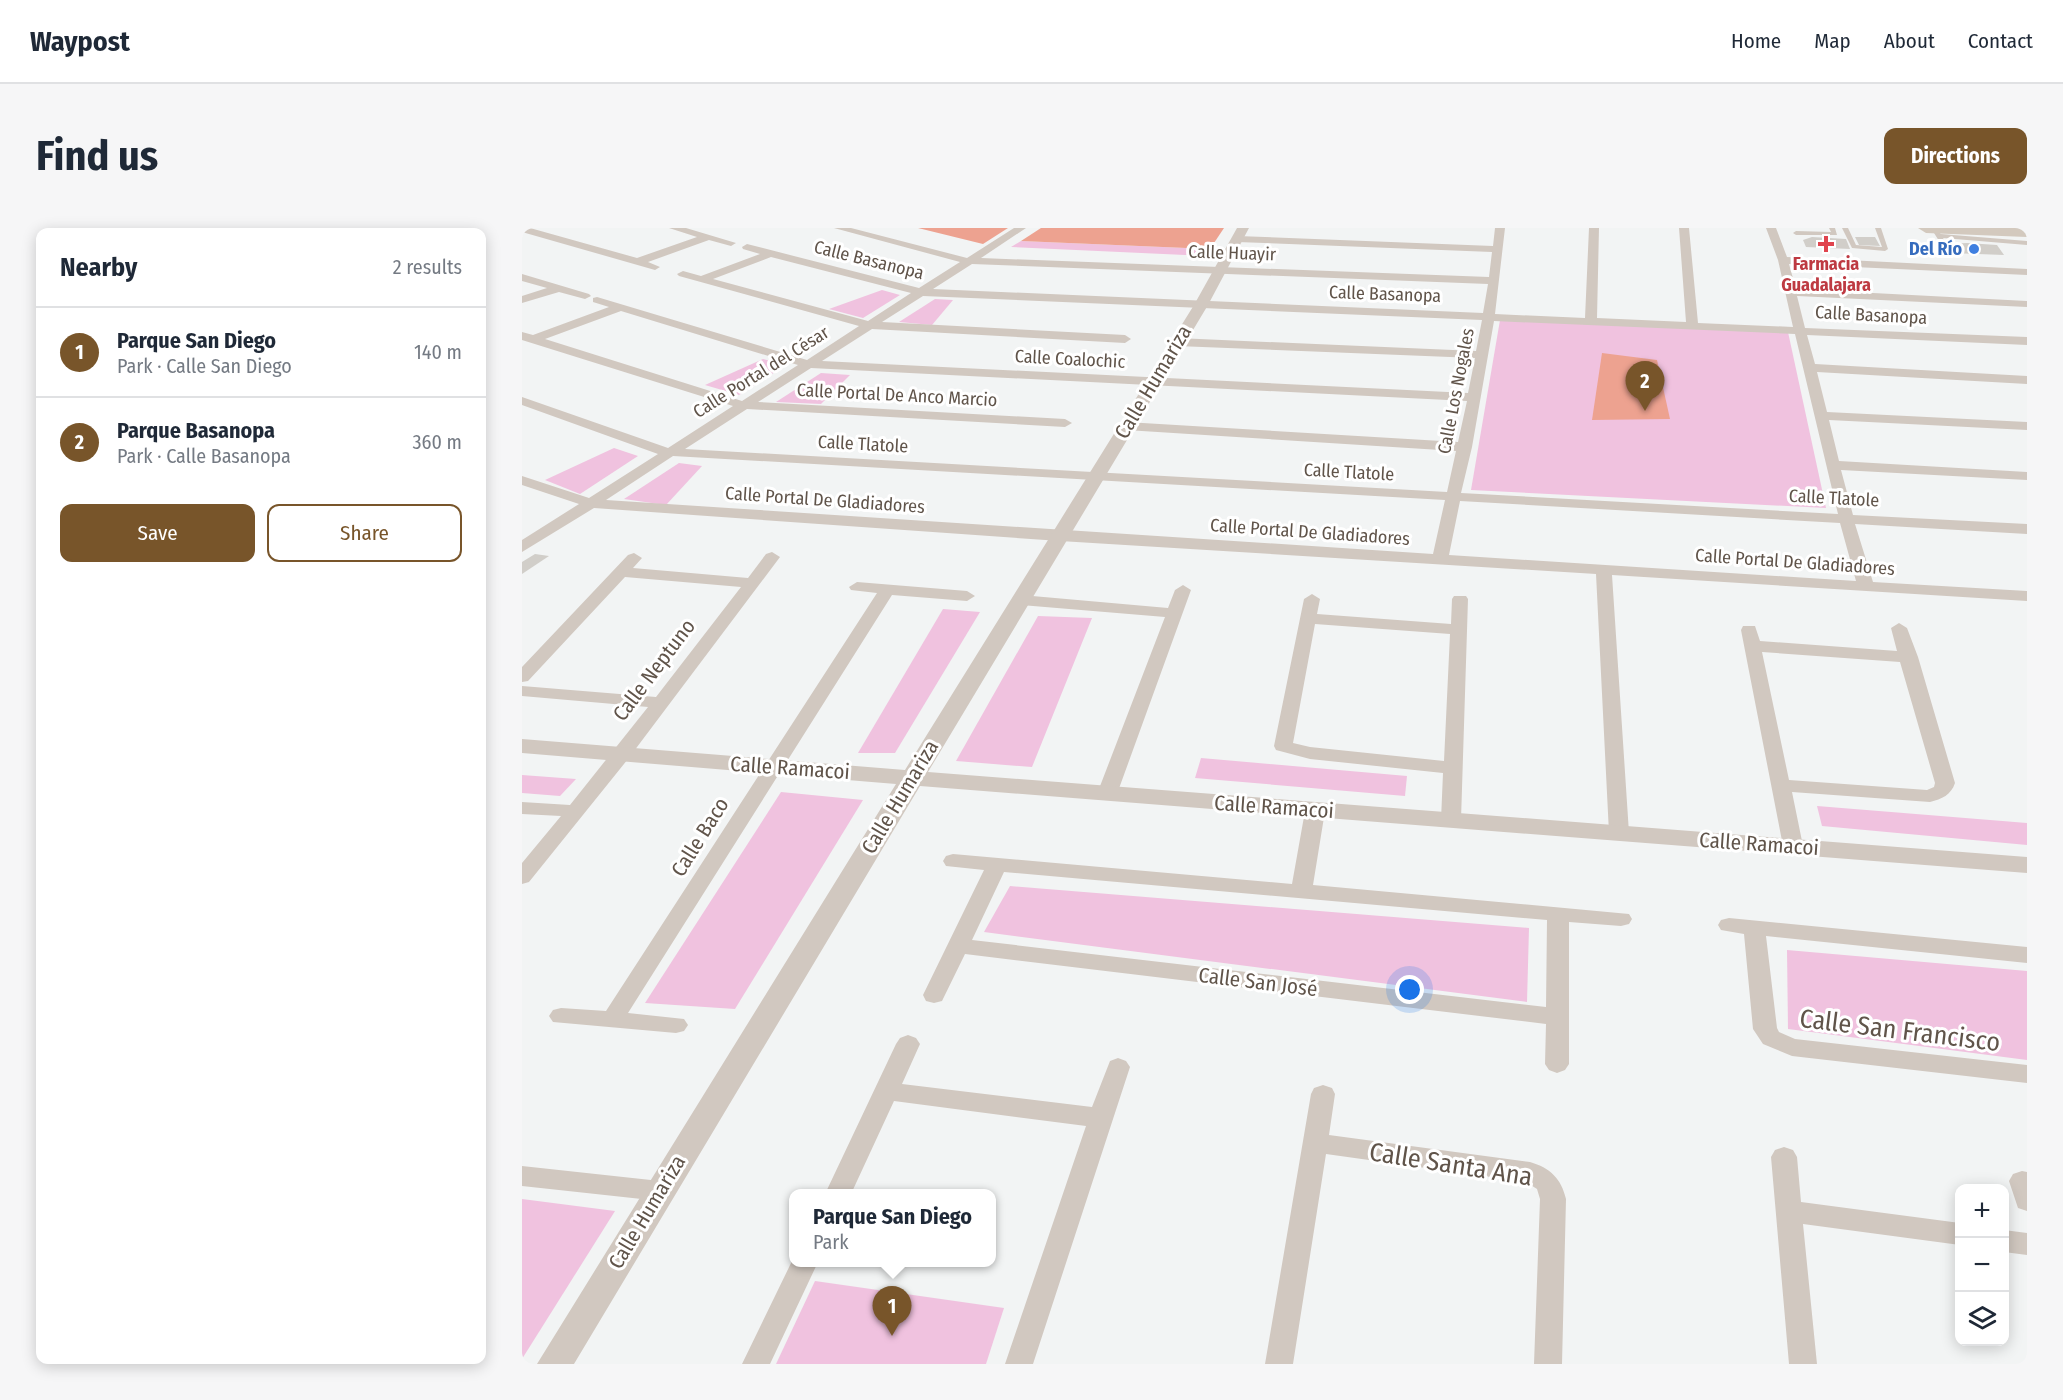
<!DOCTYPE html>
<html lang="en">
<head>
<meta charset="utf-8">
<style>
  :root { --surface:#fff; --page:#f6f6f7; --text:#1f2937; --muted:#747a83; --line:#e0e1e3; --accent:#78552a }
  body { margin:0; font-family:"Fira Sans Condensed",sans-serif; background:var(--page); color:var(--text) }
  .controls { position:absolute; right:18px; bottom:18px; display:grid; overflow:hidden; border-radius:12px; box-shadow:0 3px 15px #0003 }
  .controls button { width:54px; height:54px; display:grid; place-items:center; padding:0; border:0; border-bottom:2px solid var(--line); background:var(--surface); color:var(--text); font:30px sans-serif }
  .you { position:absolute; left:888px; top:762px; width:21px; height:21px; margin:-15px; border:4px solid #fff; border-radius:50%; background:#1a73e8; box-shadow:0 0 0 9px #1a73e833 }
  .badge { display:grid; place-items:center; width:39px; height:39px; border-radius:50%; background:var(--accent); color:#fff; font-size:20px; font-weight:700 }
  .pin { position:absolute; translate:-50% -50px; filter:drop-shadow(0 2px 3px #0008) }
  .pin::after { content:''; position:absolute; top:32px; width:21px; height:18px; background:inherit; clip-path:polygon(0 0,100% 0,50% 100%) }
  .popup { position:absolute; left:267px; top:961px; width:207px; height:78px; box-sizing:border-box; display:grid; place-content:center; border-radius:12px; background:var(--surface); filter:drop-shadow(0 2px 4px #0005); font-size:20px; white-space:nowrap; color:var(--muted) }
  .popup b { font-size:22px; color:var(--text) }
  .popup::after { content:''; position:absolute; left:50%; top:100%; margin-left:-12px; border:12px solid transparent; border-top-color:var(--surface) }
  .list { margin:0; padding:0; list-style:none }
  h2 { display:flex; justify-content:space-between; align-items:center; height:78px; margin:0; padding:0 24px; font-size:26px }
  h2 small { font-size:20px; font-weight:400; color:var(--muted) }
  .list li { display:grid; grid-template-columns:39px 1fr auto; gap:18px; align-items:center; box-sizing:border-box; height:90px; padding:0 24px; border-top:2px solid var(--line) }
  .list b { display:block; font-size:22px; white-space:nowrap }
  .list p { margin:0; font-size:20px; white-space:nowrap; color:var(--muted) }
  .list em { font-size:20px; font-style:normal; color:var(--muted) }
  .actions { display:flex; gap:12px; padding:18px 24px }
  .actions a { flex:1; padding:14px 0; border:2px solid var(--accent); border-radius:12px; text-align:center; font-size:21px; color:var(--accent) }
  .actions .main { background:var(--accent); color:#fff }
  .icon { flex:none; width:33px; height:33px; fill:none; stroke:currentColor; stroke-width:2; stroke-linecap:round; stroke-linejoin:round }
  .map { position:relative; flex:none; width:1505px; height:1136px; overflow:hidden; border-radius:12px }
  header { display:flex; align-items:center; gap:36px; box-sizing:border-box; height:84px; padding:0 30px; background:var(--surface); border-bottom:2px solid var(--line) }
  header strong { font-size:28px }
  nav { display:flex; gap:33px; margin-inline-start:auto; font-size:21px }
  .intro { display:flex; align-items:center; justify-content:space-between; box-sizing:border-box; height:144px; padding:0 36px }
  h1 { margin:0; font-size:42px }
  .button { padding:15px 27px; border-radius:12px; background:var(--accent); color:#fff; font-size:21px; font-weight:700 }
  main { display:flex; gap:36px; padding:0 36px }
  aside { flex:1; background:var(--surface); border-radius:12px; box-shadow:0 3px 15px #0003 }
  .map>svg:first-child { display:block }
</style>
</head>
<body>
<header>
<strong>Waypost</strong>
<nav><a>Home</a><a>Map</a><a>About</a><a>Contact</a></nav>
</header>
<div class="intro"><h1>Find us</h1><a class="button">Directions</a></div>
<main>
<aside>
<h2>Nearby<small>2 results</small></h2>
<ul class="list">
<li><span class="badge">1</span><div><b>Parque San Diego</b><p>Park · Calle San Diego</p></div><em>140 m</em></li>
<li><span class="badge">2</span><div><b>Parque Basanopa</b><p>Park · Calle Basanopa</p></div><em>360 m</em></li>
</ul>
<div class="actions"><a class="main">Save</a><a>Share</a></div>
</aside>
<div class="map">
<svg width="1505" height="1136" viewBox="0 0 1505 1136">
  <rect width="100%" height="100%" fill="#f2f4f4"/>
  <g fill="#f0c2df">
    <polygon points="499,13 688,21 685,28 489,19"/>
    <polygon points="360,62 378,67 341,90 307,81"/>
    <polygon points="413,71 431,72 410,97 377,94"/>
    <polygon points="978,92 1266,104 1304,280 949,262"/>
    <polygon points="241,131 264,137 217,167 183,157"/>
    <polygon points="299,145 328,147 299,176 254,174"/>
    <polygon points="92,220 116,228 58,266 23,252"/>
    <polygon points="157,235 180,238 144,277 102,271"/>
    <polygon points="421,381 458,384 373,525 336,525"/>
    <polygon points="516,388 570,390 510,539 434,533"/>
    <polygon points="679,530 885,548 883,568 673,550"/>
    <polygon points="0,547 54,551 38,568 0,565"/>
    <polygon points="259,564 341,572 213,781 123,775"/>
    <polygon points="1295,578 1505,595 1505,617 1300,598"/>
    <polygon points="488,658 1007,700 1005,774 462,704"/>
    <polygon points="1265,722 1505,743 1505,832 1266,801"/>
    <polygon points="0,971 93,983 0,1131"/>
    <polygon points="293,1053 482,1080 464,1136 254,1136"/>
  </g>
  <g fill="#eda290">
    <polygon points="396,0 486,0 461,16"/>
    <polygon points="519,0 702,0 688,21 499,13"/>
    <polygon points="1080,125 1135,132 1148,191 1070,192"/>
  </g>
  <g fill="#d1cec9">
    <polygon points="1290,9 1324,11 1328,21 1284,19 1281,12"/>
    <polygon points="1333,9 1353,9 1358,18 1337,17"/>
    <polygon points="1445,15 1475,17 1482,27 1429,25 1422,16"/>
    <polygon points="13,326 27,328 0,346 0,334"/>
  </g>
  <g fill="none" stroke-linecap="round" stroke-linejoin="round">
    <g fill="#d1c8c0" fill-rule="evenodd">
      <polygon points="1307,0 1313,0 1315,7 1274,7 1271,5 1274,3 1309,4"/>
      <polygon points="1320,0 1326,0 1334,17 1360,19 1353,0 1359,0 1366,21 1363,23 1330,20"/>
      <polygon points="1415,3 1419,6 1505,13 1505,17 1421,10 1429,23 1426,25 1424,24 1412,5"/>
    </g>
    <g fill="#d1c8c0" fill-rule="evenodd">
      <polygon points="0,0 8,0 115,30 175,9 147,0 164,0 214,15 209,18 187,12 126,34 138,39 133,42 0,4"/>
      <path d="M312 0H329L445 30 492 0H504L459 30 967 49 970 24 715 14 710 11 715 8 971 18 973 0H983L973 86 1063 90 1067 0H1077L1075 90 1164 94 1157 0H1167L1176 95 1271 99 1256 32 1244 0H1254L1265 29 1505 41V47L1267 36 1274 61 1505 73V79L1275 68 1283 100 1505 109V117L1285 107 1293 136 1505 148V156L1295 144 1305 184 1505 194V202L1307 192 1317 233 1505 244V252L1319 242 1331 287 1505 296V306L1333 296 1351 354 1505 363V373L1090 347 1107 605 1104 609 1097 611 1090 609 1087 605 1074 346 538 313 72 280 0 324V312L57 276 0 257V248L67 270 136 226 0 177V169L146 220 211 178 0 112V104L11 107 87 79 71 74V70L75 69 285 132 337 98 157 48 155 46 161 43 179 48 238 26 221 21 220 19 225 16 397 60 438 34ZM249 29 389 65 346 93 191 51ZM450 36 966 56 961 85 411 61ZM401 68 960 92 954 123 655 110 649 114 655 118 953 130 946 165 300 133 350 101 603 115 609 111 603 107 360 94ZM99 83 276 137 220 173 23 111ZM972 93 1273 106 1316 286 939 265 950 219ZM289 140 945 173 936 214 604 194 597 198 604 202 934 223 925 264 163 221 225 181 543 199 550 195 543 191 236 174ZM151 228 923 272 911 326 84 272ZM938 273 1318 295 1334 353 927 327Z"/>
      <polygon points="0,46 67,66 69,68 63,71 37,64 0,75 0,68 25,60 0,53"/>
      <polygon points="250,324 258,329 106,531 7,654 0,656 0,635 39,588 0,586 0,574 48,577 126,479 0,468 0,458 134,469 219,359 103,349 6,453 0,454 0,439 106,327 112,325 120,330 111,340 226,350 244,326"/>
      <polygon points="335,354 445,363 453,368 445,373 370,367 106,785 162,791 166,797 162,803 154,805 31,794 27,788 31,782 39,780 84,783 355,365 329,362 327,359"/>
      <polygon points="661,357 669,362 595,566 592,570 578,570 575,566 643,389 499,377 491,372 499,367 646,380 653,362"/>
      <path d="M790 366 798 371 795 386 929 396 930 371 932 368H944L946 371 939 592 936 596H922L919 592 921 545 788 531 754 522 752 518 782 371ZM793 396 928 406 922 533 788 519 771 515Z"/>
      <path d="M1377 395 1385 400 1396 429 1433 555C1429 567 1420 571 1408 574L1270 564 1281 618 1278 623 1271 624 1264 623 1261 618 1219 402 1221 398H1233L1238 413 1375 423 1369 400ZM1240 424 1378 434 1413 555 1412 559 1405 562 1267 552Z"/>
      <path d="M793 577 800 579 803 583 791 657 1107 686 1110 691 1107 696 1099 698 1047 694V836L1043 842 1035 845 1027 842 1023 836 1024 796 443 726 420 773 412 775 404 773 401 767 462 642 424 638 421 633 424 628 431 626 770 656 783 583 786 579ZM482 644 1025 692 1024 779 450 712Z"/>
      <polygon points="1207,690 1505,719 1505,735 1244,708 1255,800 1257,804 1273,811 1505,837 1505,855 1270,828 1241,816 1231,801 1222,706 1199,702 1196,697 1199,692"/>
      <polygon points="386,807 394,810 398,816 380,856 570,879 588,833 596,830 604,833 608,839 511,1136 483,1136 564,898 372,873 329,966 303,966 374,816 378,810"/>
      <path d="M801 857 810 860 813 866 807 907 1008 934C1028 940 1039 950 1044 971L1040 1136H1012L1018 971 1015 961 1004 954 804 926 771 1136H743L789 866 792 860Z"/>
      <polygon points="1262,919 1271,922 1275,929 1279,974 1438,995 1438,1017 1281,996 1295,1136 1267,1136 1249,929 1253,922"/>
      <polygon points="0,938 138,953 147,956 151,963 147,970 138,973 0,958"/>
      <polygon points="1500,943 1505,944 1505,983 1496,980 1487,953 1491,946"/>
      <polygon points="1482,1002 1505,1005 1505,1027 1482,1024"/>
      <polygon points="271,1031 271,1034 296,1034 248,1136 220,1136"/>
    </g>
    <polygon fill="#d1c8c0" fill-rule="evenodd" points="715,0 727,0 686,77 406,544 1505,629 1505,645 398,558 52,1136 15,1136 374,556 0,525 0,511 383,542 672,77"/>
    <polygon fill="#d3c9be" fill-rule="evenodd" points="1396,0 1505,0 1505,9 1404,5"/>
  </g>
  <path fill="#e0444e" stroke="#fff" stroke-width="2" d="M1301 7h6v6h6v6h-6v6h-6v-6h-6v-6h6z"/>
  <circle fill="#3f7fe0" stroke="#fff" stroke-width="2" cx="1452" cy="21" r="6"/>
  <g text-anchor="middle" stroke-width="6" stroke-linejoin="round" paint-order="stroke">
    <g font-size="18" font-weight="bold" fill="#366cbe" stroke="#fff" text-anchor="end">
      <text x="1440" y="27">Del Río</text>
    </g>
    <g font-size="18" fill="#60544a" stroke="#fff">
      <text transform="translate(710 25) rotate(2)" y="6">Calle Huayir</text>
      <text transform="translate(347 32) rotate(14)" y="6">Calle Basanopa</text>
      <text transform="translate(863 66) rotate(2)" y="6">Calle Basanopa</text>
      <text transform="translate(1349 87) rotate(3)" y="6">Calle Basanopa</text>
      <text transform="translate(548 131) rotate(3)" y="6">Calle Coalochic</text>
      <text transform="translate(239 144) rotate(-32)" y="6">Calle Portal del César</text>
      <text transform="translate(934 163) rotate(-79)" y="6">Calle Los Nogales</text>
      <text transform="translate(375 167) rotate(3)" y="6">Calle Portal De Anco Marcio</text>
      <text transform="translate(341 216) rotate(3)" y="6">Calle Tlatole</text>
      <text transform="translate(827 244) rotate(3)" y="6">Calle Tlatole</text>
      <text transform="translate(1312 270) rotate(3)" y="6">Calle Tlatole</text>
      <text transform="translate(303 272) rotate(4)" y="6">Calle Portal De Gladiadores</text>
      <text transform="translate(788 304) rotate(4)" y="6">Calle Portal De Gladiadores</text>
      <text transform="translate(1273 334) rotate(4)" y="6">Calle Portal De Gladiadores</text>
    </g>
    <g font-size="18" font-weight="bold" fill="#be3a42" stroke="#fff">
      <text x="1304" y="42">Farmacia<tspan x="1304" dy="21">Guadalajara</tspan></text>
    </g>
    <g font-size="21" fill="#60544a" stroke="#fff">
      <text transform="translate(631 154) rotate(-59)" y="7">Calle Humariza</text>
      <text transform="translate(132 442) rotate(-53)" y="7">Calle Neptuno</text>
      <text transform="translate(268 540) rotate(4)" y="7">Calle Ramacoi</text>
      <text transform="translate(378 569) rotate(-59)" y="7">Calle Humariza</text>
      <text transform="translate(752 579) rotate(4)" y="7">Calle Ramacoi</text>
      <text transform="translate(178 609) rotate(-58)" y="7">Calle Baco</text>
      <text transform="translate(1237 616) rotate(4)" y="7">Calle Ramacoi</text>
      <text transform="translate(736 754) rotate(7)" y="7">Calle San José</text>
      <text transform="translate(125 984) rotate(-59)" y="7">Calle Humariza</text>
    </g>
    <g font-size="26" fill="#60544a" stroke="#fff">
      <text transform="translate(1378 802) rotate(7)" y="9">Calle San Francisco</text>
      <text transform="translate(929 936) rotate(9)" y="9">Calle Santa Ana</text>
    </g>
  </g>
</svg>
<div class="controls">
<button>+</button>
<button>−</button>
<button><svg class="icon" aria-label="layers" viewBox="0 0 24 24"><path d="M12 4l9 5-9 5-9-5zM3 14l9 5 9-5"/></svg></button>
</div>
<div class="you"></div>
<div class="pin badge" style="left:370px;top:1108px">1</div>
<div class="popup"><b>Parque San Diego</b>Park</div>
<div class="pin badge" style="left:1123px;top:183px">2</div>
</div>
</main>
</body>
</html>
